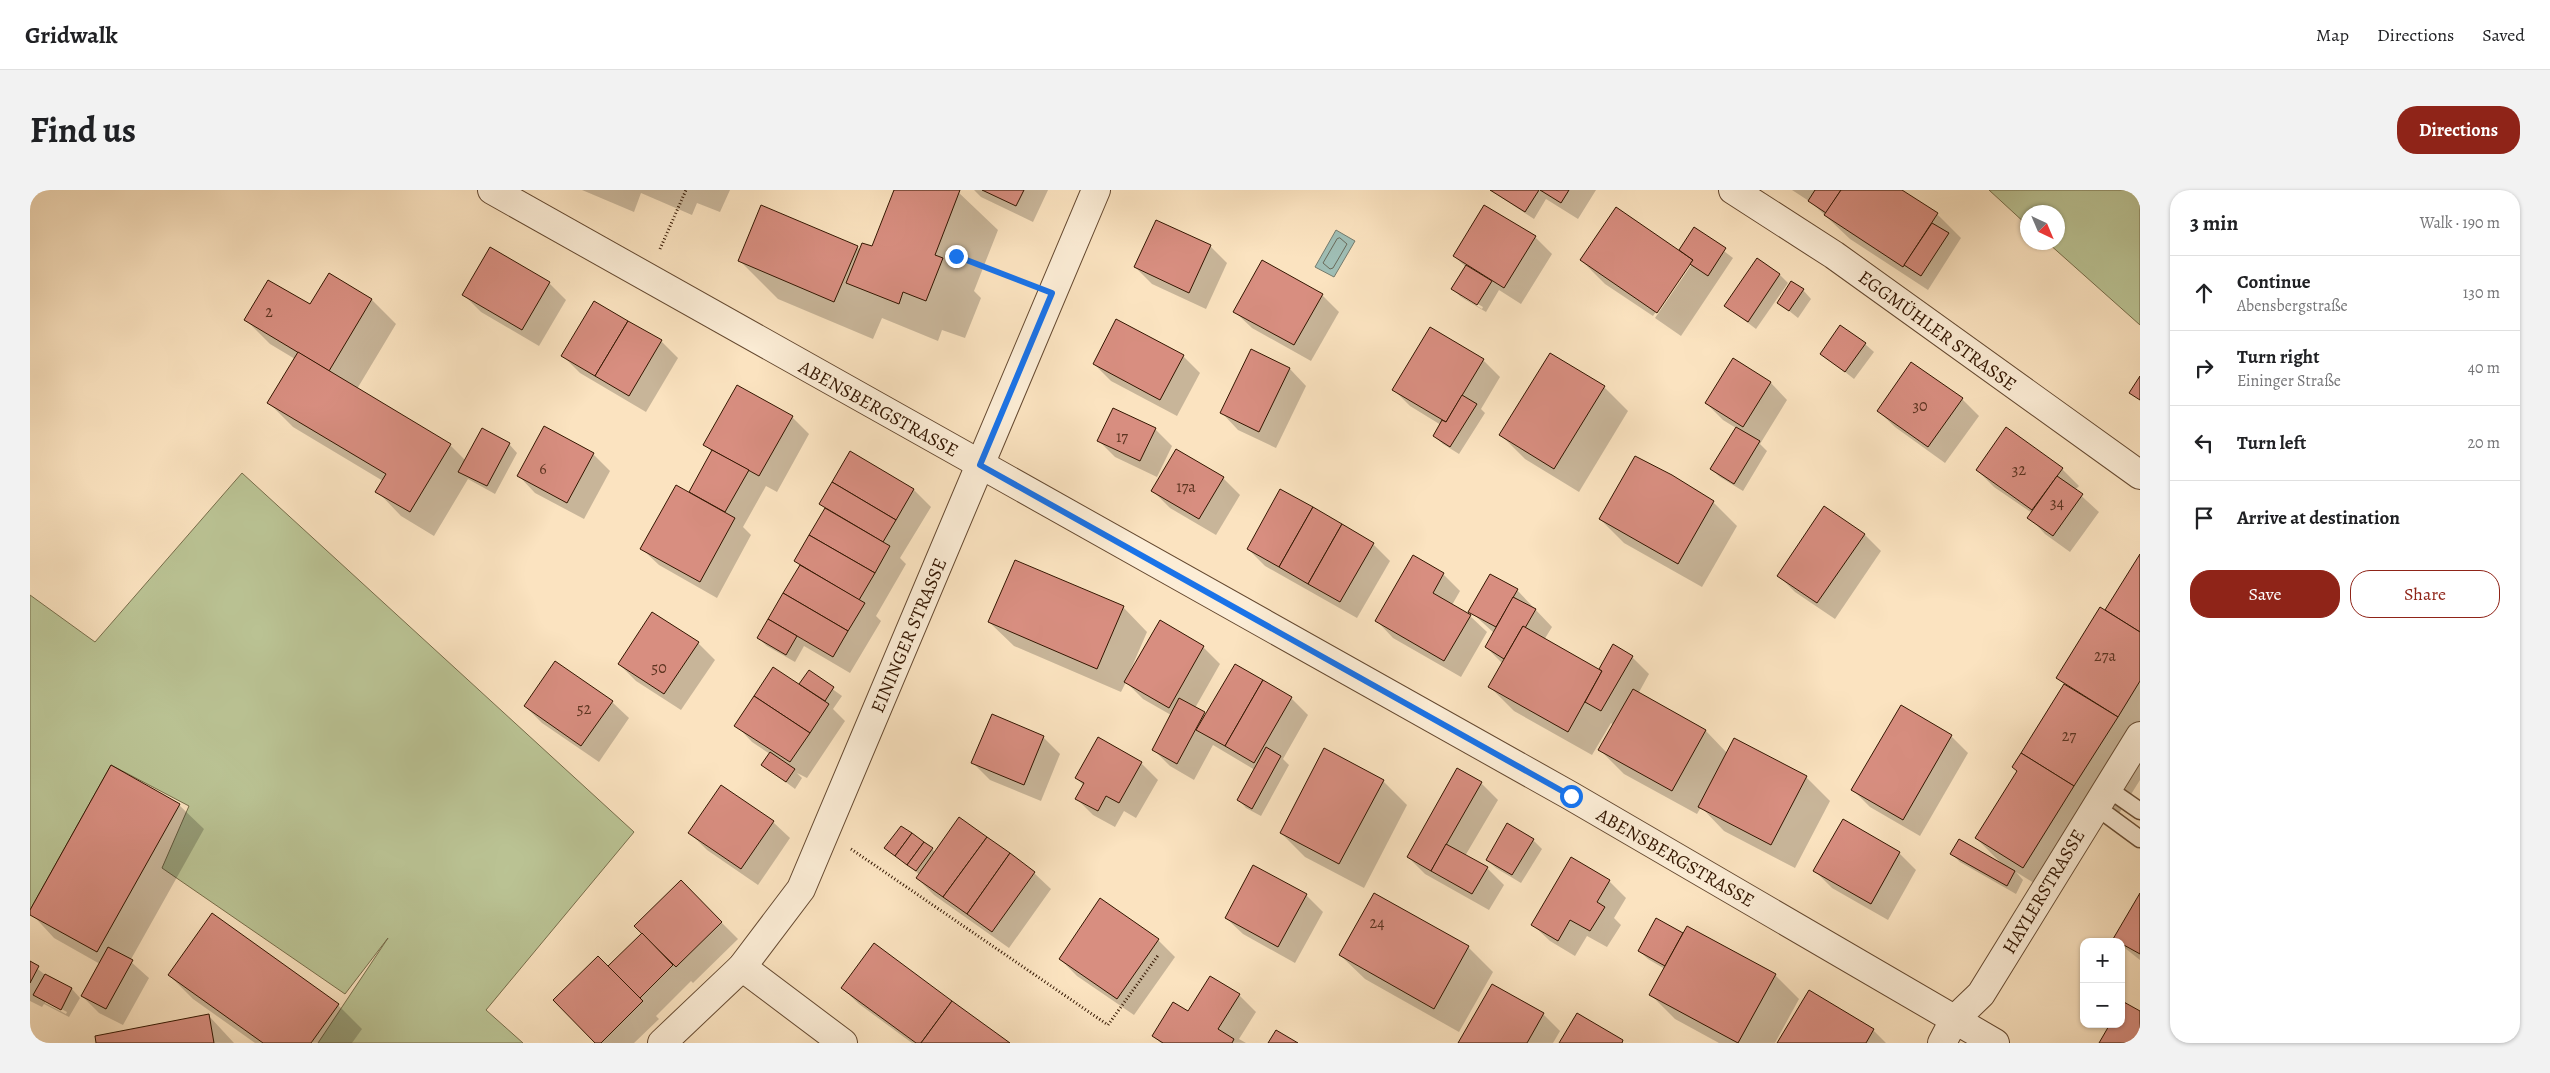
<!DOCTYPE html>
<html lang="en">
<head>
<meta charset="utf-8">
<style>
  :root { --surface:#fff; --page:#f2f2f2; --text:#202124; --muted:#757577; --line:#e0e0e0; --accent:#8f2418 }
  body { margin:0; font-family:Alegreya,serif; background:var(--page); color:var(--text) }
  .controls { position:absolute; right:15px; bottom:15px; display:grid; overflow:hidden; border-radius:10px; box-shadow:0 1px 4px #0004 }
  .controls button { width:45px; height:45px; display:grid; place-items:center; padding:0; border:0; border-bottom:1px solid var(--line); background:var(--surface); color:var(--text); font:25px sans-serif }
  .compass { position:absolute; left:1990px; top:15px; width:45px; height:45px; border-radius:50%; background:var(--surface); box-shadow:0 1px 4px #0004; rotate:136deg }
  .stop { position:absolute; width:15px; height:15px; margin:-11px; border:4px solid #1a73e8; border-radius:50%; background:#fff }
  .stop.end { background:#1a73e8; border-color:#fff; box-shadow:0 1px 5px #0008 }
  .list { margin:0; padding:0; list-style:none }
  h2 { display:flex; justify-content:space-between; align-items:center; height:65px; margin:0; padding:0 20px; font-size:21px }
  h2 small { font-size:16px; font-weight:400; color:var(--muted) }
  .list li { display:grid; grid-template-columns:32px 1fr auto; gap:15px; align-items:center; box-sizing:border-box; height:75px; padding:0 20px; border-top:1px solid var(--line) }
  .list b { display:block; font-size:19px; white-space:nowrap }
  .list p { margin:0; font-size:16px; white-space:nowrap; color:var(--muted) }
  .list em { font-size:16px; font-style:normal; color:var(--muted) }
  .actions { display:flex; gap:10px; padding:15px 20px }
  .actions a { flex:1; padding:11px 0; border:1px solid var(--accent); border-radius:20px; text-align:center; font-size:18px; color:var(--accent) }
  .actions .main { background:var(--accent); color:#fff }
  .icon { flex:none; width:28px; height:28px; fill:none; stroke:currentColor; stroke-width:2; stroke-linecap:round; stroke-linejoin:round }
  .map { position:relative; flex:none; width:2110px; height:853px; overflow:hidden; border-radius:20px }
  header { display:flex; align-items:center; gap:30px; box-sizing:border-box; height:70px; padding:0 25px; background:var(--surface); border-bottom:1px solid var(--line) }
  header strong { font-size:24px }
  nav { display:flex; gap:28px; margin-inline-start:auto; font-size:18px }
  .intro { display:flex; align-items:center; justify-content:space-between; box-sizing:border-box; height:120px; padding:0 30px }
  h1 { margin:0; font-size:35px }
  .button { padding:12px 22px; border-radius:20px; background:var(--accent); color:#fff; font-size:18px; font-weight:700 }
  main { display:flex; gap:30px; padding:0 30px }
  aside { flex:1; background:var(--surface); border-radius:20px; box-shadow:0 1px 4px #0004 }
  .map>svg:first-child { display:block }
</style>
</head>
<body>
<header>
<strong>Gridwalk</strong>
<nav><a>Map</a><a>Directions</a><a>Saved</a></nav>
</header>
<div class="intro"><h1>Find us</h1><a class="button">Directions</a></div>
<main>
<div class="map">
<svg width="2110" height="853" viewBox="0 0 2110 853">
  <rect width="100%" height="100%" fill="#fbe3c0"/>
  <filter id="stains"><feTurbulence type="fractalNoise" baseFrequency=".004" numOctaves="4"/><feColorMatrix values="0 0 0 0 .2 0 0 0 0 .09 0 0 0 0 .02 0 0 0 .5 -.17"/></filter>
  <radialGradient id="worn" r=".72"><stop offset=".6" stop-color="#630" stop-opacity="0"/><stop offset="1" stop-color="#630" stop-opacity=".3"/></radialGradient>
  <g fill="#bbc495" stroke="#776d4a">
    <polygon points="1959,0 2110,0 2110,135 2018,53 2028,52 2028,22 1998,22 1997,35"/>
    <polygon points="212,283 604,642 456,820 493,853 288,853 358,748 315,804 132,678 159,616 81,575 0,720 0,405 65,452"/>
  </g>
  <polygon fill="#9fbeb5" stroke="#747b6d" points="1306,40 1325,51 1304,87 1285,77"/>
  <g fill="#0003" fill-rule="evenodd">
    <polygon points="552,0 700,0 690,22 667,13 662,25 611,3 604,22"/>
    <polygon points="866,0 926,0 968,40 944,101 951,108 935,148 912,140 908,151 852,128 843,149 748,109 709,70 827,57 830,60 843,58"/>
    <polygon points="944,0 1018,0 1003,32 951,7"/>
    <polygon points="1460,0 1566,0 1548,29 1516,9 1504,29"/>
    <polygon points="1762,0 1870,0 1907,24 1931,48 1898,100 1820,49 1782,13"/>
    <polygon points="1665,39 1703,68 1651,146 1625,128 1662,74 1659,74 1623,126 1575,94 1551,70 1649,62"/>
    <path d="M1505 47 1522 64 1491 114 1469 100 1456 122 1431 107 1423 99 1436 77 1424 66ZM1431 104 1453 117 1452 119 1431 106Z"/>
    <polygon points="1180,56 1197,73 1176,119 1122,94 1105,77"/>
    <polygon points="299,85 342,110 366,134 327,199 420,255 436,271 479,254 487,263 465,304 438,289 404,346 371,326 347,301 353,291 263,237 239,213 265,169 240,154 216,130 280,116"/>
    <polygon points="1750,85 1758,93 1726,139 1696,116"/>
    <polygon points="519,93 536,110 509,156 451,122 434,105"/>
    <polygon points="1773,100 1781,109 1768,128 1748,112"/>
    <polygon points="1292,105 1309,122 1281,171 1222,138 1205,122"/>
    <polygon points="1087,131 1153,166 1170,183 1147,226 1081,191 1064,174"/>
    <polygon points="631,151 648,168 616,222 550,183 533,166"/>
    <polygon points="1835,154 1844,162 1824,189 1792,164"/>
    <polygon points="1221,161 1260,179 1276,196 1246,258 1208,240 1192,223"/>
    <polygon points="1453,170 1470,187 1451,219 1455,223 1429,264 1413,254 1404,246 1411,235 1380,216 1363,199"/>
    <polygon points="1703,170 1741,193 1757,210 1730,254 1737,261 1713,301 1690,287 1681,279 1706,238 1693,230 1676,213"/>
    <polygon points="1574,197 1598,221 1549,302 1495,269 1471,245"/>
    <polygon points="1932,209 1949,226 1915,273 1865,237 1848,221"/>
    <polygon points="762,227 779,244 747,302 736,296 713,337 721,345 687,408 629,375 612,359 659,303 682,262 675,255"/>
    <polygon points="1125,239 1142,256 1127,287 1085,267 1068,250"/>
    <polygon points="821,263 884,300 901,317 870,368 876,374 846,426 851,431 820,483 774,456 765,472 737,456 728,448 771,376 765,371 796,319 790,314"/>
    <polygon points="563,264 580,281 554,329 505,303 489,286"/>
    <polygon points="2032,279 2049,296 2045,300 2069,322 2040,362 2015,344 1999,327 2002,323 1964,297 1947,280"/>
    <polygon points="1193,288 1210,305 1186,345 1140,318 1123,301"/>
    <polygon points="1683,312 1707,336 1672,397 1594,353 1570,329"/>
    <polygon points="1834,344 1851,361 1805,429 1765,402 1748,385"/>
    <polygon points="1343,354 1360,371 1327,428 1235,376 1218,359"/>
    <polygon points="2110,367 2110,590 2083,633 2066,623 2017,701 1986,682 1993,690 1986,704 1930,672 1922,664 1972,674 1946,648 1988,582 2035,495 2028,488 2081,424 2077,420"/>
    <polygon points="1413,384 1430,401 1422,415 1440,426 1457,442 1431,487 1363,448 1347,431"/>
    <polygon points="1487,400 1522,437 1514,450 1573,483 1583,456 1602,467 1619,484 1608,504 1676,541 1697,563 1776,587 1800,611 1765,678 1694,641 1671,617 1667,624 1594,584 1570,560 1584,535 1581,533 1562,565 1484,521 1460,497 1473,474 1456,457 1464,443 1440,421"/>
    <polygon points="1093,417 1117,442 1101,479 1173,457 1190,474 1165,518 1176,526 1261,508 1278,525 1253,569 1259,575 1231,626 1216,618 1208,609 1225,580 1183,555 1164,590 1140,576 1123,559 1141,525 1113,509 1096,492 1091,502 984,456 959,432"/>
    <polygon points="668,453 685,470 651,520 606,491 589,474"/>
    <polygon points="779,482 812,506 803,519 815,531 777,588 767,583 772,588 765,599 733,575 740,564 722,552 706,535 770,496"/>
    <polygon points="582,512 599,528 569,572 512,533 495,516"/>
    <polygon points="1921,546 1938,563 1890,646 1840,617 1823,600"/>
    <polygon points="1013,547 1030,564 1011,611 960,590 943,573"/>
    <polygon points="1111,573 1128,590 1106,628 1094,621 1085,637 1063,625 1047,609 1054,596 1046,588"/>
    <polygon points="1353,591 1377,615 1334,698 1275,667 1251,643"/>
    <polygon points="1451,593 1468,610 1435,666 1457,678 1474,695 1459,720 1395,684 1378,667"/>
    <polygon points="149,615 174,639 100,771 119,788 93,835 69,823 52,806 70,774 24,748 0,722"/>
    <polygon points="743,632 760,648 728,695 677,660 660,643"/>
    <polygon points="1477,635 1503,650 1512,659 1491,693 1466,678 1457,670"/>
    <polygon points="856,658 902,659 905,662 1004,683 1021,699 979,758 904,705 887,688 890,685"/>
    <polygon points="1869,663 1886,680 1858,730 1802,698 1785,681"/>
    <polygon points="1579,691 1596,708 1584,728 1591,735 1577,757 1557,746 1545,766 1520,751 1503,735"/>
    <polygon points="651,692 708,749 663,793 661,791 626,826 629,829 604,853 567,853 614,743"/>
    <polygon points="1276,705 1293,722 1265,773 1213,744 1196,728"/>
    <polygon points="1344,705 1438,757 1463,782 1429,842 1335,789 1310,765"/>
    <polygon points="2110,705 2110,770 2091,755"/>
    <polygon points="1652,744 1745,785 1769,809 1745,853 1689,853 1645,829 1621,805 1635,779 1618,769 1609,761"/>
    <polygon points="1128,750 1145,767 1104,825 1047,786 1030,769"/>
    <path d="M0 773 18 787 42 799 50 808 39 827 14 814 12 817 0 811ZM15 810 37 822 36 824 15 813Z"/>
    <polygon points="139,785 308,815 332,839 322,853 225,853 163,809"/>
    <polygon points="812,798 978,853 882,853 829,814"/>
    <polygon points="1209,805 1226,822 1209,849 1216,853 1131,853 1123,846 1158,823"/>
    <polygon points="1513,824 1530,841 1523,853 1431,853"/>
    <polygon points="179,826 204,853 67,853"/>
    <polygon points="1843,840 1856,853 1749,853"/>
  </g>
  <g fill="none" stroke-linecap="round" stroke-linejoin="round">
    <polygon stroke="#696a5a" stroke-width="1" points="1310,48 1317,54 1303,78 1300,79 1293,73 1307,49"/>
  </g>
  <g fill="#d88e80" stroke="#331600">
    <polygon points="864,0 930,0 905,65 913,68 896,111 873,102 869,114 816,93 832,53 842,56"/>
    <polygon points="952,0 994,0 986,16"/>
    <polygon points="1460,0 1509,0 1495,22"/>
    <polygon points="1510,0 1539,0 1531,13"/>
    <polygon points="1785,0 1811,0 1796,23 1778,11"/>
    <polygon points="1811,0 1872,0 1908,23 1873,77 1794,25"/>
    <polygon points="731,15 828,56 804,112 708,71"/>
    <polygon points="1454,15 1506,46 1474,98 1423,66"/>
    <polygon points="1586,17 1663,70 1627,123 1550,70"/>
    <polygon points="1126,30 1181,55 1159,103 1104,77"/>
    <polygon points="1902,33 1919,43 1891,86 1874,75"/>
    <polygon points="1664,37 1696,58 1678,86 1660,74 1663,70 1649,60"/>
    <polygon points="460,57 520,92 492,140 432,105"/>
    <polygon points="1727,68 1750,84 1718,132 1694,116"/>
    <polygon points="1232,70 1293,104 1264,155 1203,122"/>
    <polygon points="1436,75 1462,91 1447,115 1421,99"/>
    <polygon points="299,83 342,109 299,181 214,130 238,90 280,114"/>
    <polygon points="1761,91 1774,99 1759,121 1747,113"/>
    <polygon points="564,111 598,131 565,186 531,166"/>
    <polygon points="1086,129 1154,165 1130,210 1063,174"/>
    <polygon points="598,131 632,150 599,206 565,186"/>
    <polygon points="1810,135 1836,153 1815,182 1790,164"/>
    <polygon points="1400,137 1454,169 1416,232 1362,200"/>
    <polygon points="1221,159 1260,178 1229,242 1190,223"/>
    <polygon points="268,162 421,254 380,322 345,302 356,284 237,213"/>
    <polygon points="1520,163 1575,196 1524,279 1469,245"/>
    <polygon points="1703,168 1741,192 1713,237 1675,213"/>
    <polygon points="1881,172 1933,208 1898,257 1847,221"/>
    <polygon points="2110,186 2110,210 2099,203"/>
    <polygon points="707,195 763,226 729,286 673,255"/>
    <polygon points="1432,205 1447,214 1420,257 1403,246 1412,230 1416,232"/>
    <polygon points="1083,218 1126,238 1110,271 1067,251"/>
    <polygon points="514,236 564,263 537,313 487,286"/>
    <polygon points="1706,237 1730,251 1704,294 1680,279"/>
    <polygon points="1976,237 2033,278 2002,320 1946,280"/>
    <polygon points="452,238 480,253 457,296 428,282"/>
    <polygon points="1146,259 1194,287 1169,329 1121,301"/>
    <polygon points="682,260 719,280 695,322 659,302"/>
    <polygon points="820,261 884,299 866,330 802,292"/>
    <polygon points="1605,266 1642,285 1684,311 1648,374 1569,329"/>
    <polygon points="2027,286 2053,304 2023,346 1997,328"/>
    <polygon points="802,292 866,330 853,352 789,314"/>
    <polygon points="646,295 705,328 670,392 610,359"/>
    <polygon points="1250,299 1283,317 1249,377 1217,359"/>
    <polygon points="1794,316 1835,344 1787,413 1747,386"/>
    <polygon points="1283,317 1312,334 1278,394 1249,377"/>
    <polygon points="795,318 860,356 845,383 779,345"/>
    <polygon points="1312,334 1344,353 1310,412 1278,394"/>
    <polygon points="779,345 845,383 829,410 764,371"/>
    <polygon points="2110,364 2110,442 2075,420"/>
    <polygon points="1383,365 1414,383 1403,403 1441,425 1414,471 1345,431"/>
    <polygon points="985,370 1094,416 1067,479 958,432"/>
    <polygon points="770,375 835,413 818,441 753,403"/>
    <polygon points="1460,384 1488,399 1466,437 1438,422"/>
    <polygon points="753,403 818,441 803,467 738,429"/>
    <polygon points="1483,407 1506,419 1495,438 1493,436 1474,469 1455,457"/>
    <polygon points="2070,417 2110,442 2110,491 2088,527 2026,488"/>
    <polygon points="622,422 669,452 634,504 588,474"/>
    <polygon points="738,429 767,446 756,465 727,448"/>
    <polygon points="1130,430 1174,456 1139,518 1094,492"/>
    <polygon points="1493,436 1572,481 1538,542 1458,497"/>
    <polygon points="1583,454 1603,466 1571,521 1555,512 1572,481 1569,479"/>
    <polygon points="525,471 583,511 551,556 494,516"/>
    <polygon points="1205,474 1233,490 1195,556 1166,540"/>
    <polygon points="743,477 799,514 780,543 724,506"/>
    <polygon points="779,480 804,497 795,511 769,494"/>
    <polygon points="1233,490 1262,507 1224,573 1195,556"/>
    <polygon points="2034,494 2088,527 2044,596 1991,563"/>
    <polygon points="1603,499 1676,540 1642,601 1568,560"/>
    <polygon points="724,506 780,543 760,572 704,536"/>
    <polygon points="1149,508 1175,522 1147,574 1122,560"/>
    <polygon points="1871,515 1922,545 1873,630 1821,600"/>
    <polygon points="962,524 1014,546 994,595 941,573"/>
    <polygon points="1068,547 1112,572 1089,613 1076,606 1068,621 1045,609 1054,593 1045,588"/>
    <polygon points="1704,548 1777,586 1741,655 1668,617"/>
    <polygon points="1236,557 1251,566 1222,619 1207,610"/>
    <polygon points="1294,558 1354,590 1309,674 1250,643"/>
    <polygon points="740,562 765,579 756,592 731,575"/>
    <polygon points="1991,563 2044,596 1993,678 1945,648 1987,581 1982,577"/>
    <polygon points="81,575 150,614 67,762 0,725 0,720"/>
    <polygon points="1427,578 1452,592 1401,681 1377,667"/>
    <polygon points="691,595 744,631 711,679 658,643"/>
    <polygon points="929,627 957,647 913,707 886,688"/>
    <polygon points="1813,629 1870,662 1841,714 1783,681"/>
    <polygon points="1477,633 1504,649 1482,685 1456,670"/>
    <polygon points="871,636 882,643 865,666 854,658"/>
    <polygon points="882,643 894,652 877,675 865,666"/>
    <polygon points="957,647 980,663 937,724 913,707"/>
    <polygon points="1929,649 1985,681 1977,696 1920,664"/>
    <polygon points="894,652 903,658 886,681 877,675"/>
    <polygon points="1416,654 1458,677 1442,704 1401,681"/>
    <polygon points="980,663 1005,682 962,742 937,724"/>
    <polygon points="1541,667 1580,690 1567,712 1575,717 1560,741 1540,730 1528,751 1501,735"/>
    <polygon points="1223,675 1277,704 1248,757 1195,728"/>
    <polygon points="651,690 692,732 646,777 604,736"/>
    <polygon points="1344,703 1439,756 1404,819 1309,765"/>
    <polygon points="2110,703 2110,764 2083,749"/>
    <polygon points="1070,708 1129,749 1087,809 1029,769"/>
    <polygon points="182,723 309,814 281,853 233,853 138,785"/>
    <polygon points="1626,728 1653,743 1635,776 1608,761"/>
    <polygon points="1657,736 1746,784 1708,853 1619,805"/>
    <polygon points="612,743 643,775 610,808 578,776"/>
    <polygon points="844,753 922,811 891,853 886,853 811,798"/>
    <polygon points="78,757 103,770 76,819 51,806"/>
    <polygon points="568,766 613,811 571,853 565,853 523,810"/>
    <polygon points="0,771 9,776 0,793"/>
    <polygon points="15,784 42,798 31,820 3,805"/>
    <polygon points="1180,786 1210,804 1188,839 1204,849 1202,853 1133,853 1122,846 1143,812 1158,821"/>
    <polygon points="1462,794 1514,823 1497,853 1428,853"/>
    <polygon points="1779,800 1844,839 1836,853 1747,853"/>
    <polygon points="922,811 980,853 891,853"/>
    <polygon points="2092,811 2110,821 2110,853 2069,853 2080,834 2091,834"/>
    <polygon points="1547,823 1593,850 1592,853 1529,853"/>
    <polygon points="179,824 184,853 66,853 65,846"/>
    <polygon points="1246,840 1268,853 1238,853"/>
  </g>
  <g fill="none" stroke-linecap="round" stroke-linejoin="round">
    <g stroke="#654930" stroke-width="19">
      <g id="service">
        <polyline points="2077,598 2110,621"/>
        <polyline points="2065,616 2110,649"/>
      </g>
    </g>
    <g stroke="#654930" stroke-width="30">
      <g id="minor">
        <polyline points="462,0 1541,606 1965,853"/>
        <polyline points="1703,0 1804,65 2110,285"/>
        <polyline points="712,777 813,853"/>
        <polyline points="632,853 712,777 771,699 1066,0"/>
        <polyline points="1912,853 1924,830 1951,804 2110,546"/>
      </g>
    </g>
    <g stroke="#331600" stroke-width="3" stroke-dasharray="1 2.5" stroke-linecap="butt">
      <polyline points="630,59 656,0"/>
      <polyline points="926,66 993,92"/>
      <polyline points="821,659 1078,835 1129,764"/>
    </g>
    <use href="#service" stroke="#fcedd6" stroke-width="16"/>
    <use href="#minor" stroke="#fcedd6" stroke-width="28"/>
  </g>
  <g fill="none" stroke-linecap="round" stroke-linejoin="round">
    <polyline stroke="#1a73e8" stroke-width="6" points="926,66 1022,103 950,275 1541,606"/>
  </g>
  <g text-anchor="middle" stroke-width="4" stroke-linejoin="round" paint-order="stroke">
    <g font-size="16" fill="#5c3420">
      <text x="239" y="127">2</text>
      <text x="1890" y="221">30</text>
      <text x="1092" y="252">17</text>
      <text x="513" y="284">6</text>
      <text x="1989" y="285">32</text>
      <text x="1156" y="302">17a</text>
      <text x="2027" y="318">34</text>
      <text x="2075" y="471">27a</text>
      <text x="629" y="483">50</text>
      <text x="554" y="524">52</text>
      <text x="2039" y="551">27</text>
      <text x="1347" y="738">24</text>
    </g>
    <g font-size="19" fill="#331600" stroke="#fcedd6">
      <text transform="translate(1908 140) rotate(36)" y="7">EGGMÜHLER STRASSE</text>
      <text transform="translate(849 218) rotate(29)" y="7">ABENSBERGSTRASSE</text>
      <text transform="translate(878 445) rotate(-67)" y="7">EININGER STRASSE</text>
      <text transform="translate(1646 667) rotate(30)" y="7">ABENSBERGSTRASSE</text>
      <text transform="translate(2013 701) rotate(-59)" y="7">HAYLERSTRASSE</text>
    </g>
  </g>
  <rect width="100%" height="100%" filter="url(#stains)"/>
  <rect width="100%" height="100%" fill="url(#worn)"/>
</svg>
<div class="controls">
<button>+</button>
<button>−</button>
</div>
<svg class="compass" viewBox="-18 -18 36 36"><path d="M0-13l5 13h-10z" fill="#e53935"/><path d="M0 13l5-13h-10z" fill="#757577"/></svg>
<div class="stop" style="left:1541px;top:606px"></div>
<div class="stop end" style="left:926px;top:66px"></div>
</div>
<aside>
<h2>3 min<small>Walk · 190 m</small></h2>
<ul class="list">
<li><svg class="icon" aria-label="ahead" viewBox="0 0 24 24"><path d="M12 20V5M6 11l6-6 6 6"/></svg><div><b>Continue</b><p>Abensbergstraße</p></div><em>130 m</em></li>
<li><svg class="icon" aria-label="right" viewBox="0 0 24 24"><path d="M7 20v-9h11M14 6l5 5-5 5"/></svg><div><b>Turn right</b><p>Eininger Straße</p></div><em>40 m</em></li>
<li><svg class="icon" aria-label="left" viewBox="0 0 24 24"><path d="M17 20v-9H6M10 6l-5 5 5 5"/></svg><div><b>Turn left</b></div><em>20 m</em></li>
<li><svg class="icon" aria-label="arrive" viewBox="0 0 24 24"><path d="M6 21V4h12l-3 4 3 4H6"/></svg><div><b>Arrive at destination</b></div></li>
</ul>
<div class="actions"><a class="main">Save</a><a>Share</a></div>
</aside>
</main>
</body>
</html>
